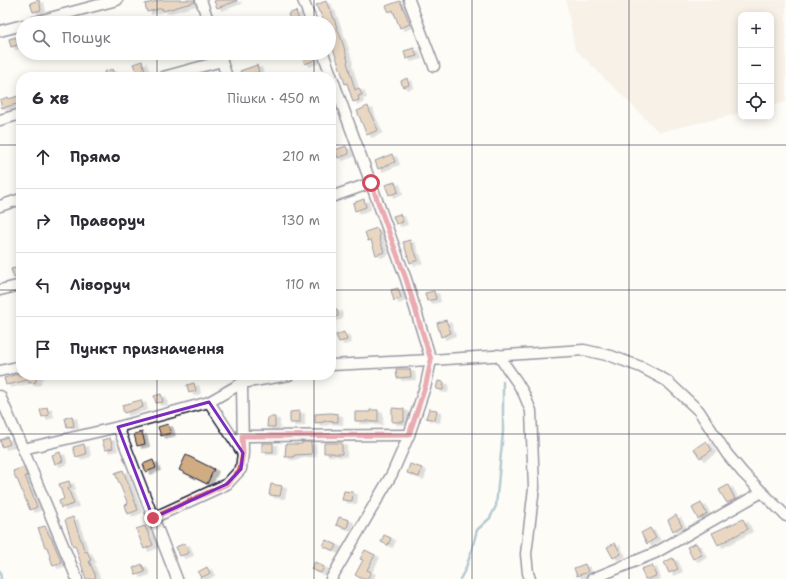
<!DOCTYPE html>
<html lang="uk">
<head>
<meta charset="utf-8">
<style>
  :root { --surface:#fff; --page:#f2f2f3; --text:#2b2b33; --muted:#7c7c81; --line:#e1e1e2 }
  body { margin:0; font-family:"Shantell Sans",sans-serif; background:var(--page); color:var(--text) }
  .controls { position:absolute; right:12px; top:12px; display:grid; overflow:hidden; border-radius:8px; box-shadow:0 2px 10px #0003 }
  .controls button { width:36px; height:36px; display:grid; place-items:center; padding:0; border:0; border-bottom:1px solid var(--line); background:var(--surface); color:var(--text); font:20px sans-serif }
  .stop { position:absolute; width:12px; height:12px; margin:-9px; border:3px solid #d1495b; border-radius:50%; background:#fff }
  .stop.end { background:#d1495b; border-color:#fff; box-shadow:0 1px 4px #0008 }
  .list { margin:0; padding:0; list-style:none }
  h2 { display:flex; justify-content:space-between; align-items:center; height:52px; margin:0; padding:0 16px; font-size:17px }
  h2 small { font-size:13px; font-weight:400; color:var(--muted) }
  .list li { display:grid; grid-template-columns:26px 1fr auto; gap:12px; align-items:center; box-sizing:border-box; height:64px; padding:0 16px; border-top:1px solid var(--line) }
  .list b { display:block; font-size:15px; white-space:nowrap }
  .list em { font-size:13px; font-style:normal; color:var(--muted) }
  .icon { flex:none; width:22px; height:22px; fill:none; stroke:currentColor; stroke-width:2; stroke-linecap:round; stroke-linejoin:round }
  .map { position:relative; flex:none; width:786px; height:579px; overflow:hidden }
  .search { position:absolute; background:var(--surface); box-shadow:0 2px 10px #0003; left:16px; top:16px; width:320px; height:44px; display:flex; align-items:center; gap:10px; box-sizing:border-box; padding:0 14px; border-radius:22px; color:var(--muted); font-size:15px }
  .panel { position:absolute; background:var(--surface); box-shadow:0 2px 10px #0003; left:16px; top:72px; width:320px; height:308px; border-radius:16px }
  .map>svg:first-child { display:block }
</style>
</head>
<body>
<div class="map">
<svg width="786" height="579" viewBox="0 0 786 579">
  <defs>
    <filter id="shadow"><feDropShadow dx="4.5" dy="2.5" stdDeviation="0" flood-color="#0004"/></filter>
  </defs>
  <rect width="100%" height="100%" fill="#fdfcf7"/>
  <filter id="ink" filterUnits="userSpaceOnUse"><feTurbulence type="fractalNoise" baseFrequency=".025" numOctaves="2"/><feDisplacementMap in="SourceGraphic" scale="8" xChannelSelector="R" yChannelSelector="G"/><feConvolveMatrix kernelMatrix="1 2 1 2 8 2 1 2 1" color-interpolation-filters="sRGB"/></filter>
  <g filter="url(#ink)">
    <polygon fill="#f0e4d4" points="566,0 786,0 786,102 771,106 771,15 741,15 741,113 659,132 575,49"/>
    <g fill="none" stroke-linecap="round" stroke-linejoin="round">
      <g stroke="#5f8f9d" stroke-width="2.5">
        <polyline points="0,571 1,579"/>
        <polyline points="460,579 465,570 470,556 477,530 490,518 496,506 503,432 503,382"/>
      </g>
    </g>
    <g fill="#d0ac82" stroke="#22223b" filter="url(#shadow)">
      <polygon points="39,0 41,10 33,12 30,3"/>
      <polygon points="162,0 195,0 195,2 163,11 162,8 147,12 145,4"/>
      <polygon points="218,0 237,0 237,1 217,8 214,1"/>
      <polygon points="326,1 329,9 330,8 343,44 348,61 347,62 355,90 359,88 362,95 358,96 359,100 353,102 347,83 345,84 339,65 329,38 329,23 324,23 320,12 319,12 316,5"/>
      <polygon points="400,1 410,24 400,28 393,10 389,12 386,6"/>
      <polygon points="296,11 299,21 291,23 288,14"/>
      <polygon points="16,37 18,45 11,47 9,39"/>
      <polygon points="414,48 417,56 406,59 404,51"/>
      <polygon points="306,53 312,53 315,60 305,64 301,55"/>
      <polygon points="142,61 145,70 137,73 133,64"/>
      <polygon points="257,65 259,72 243,77 240,71"/>
      <polygon points="112,69 115,77 106,77 104,72"/>
      <polygon points="407,78 409,85 403,87 401,81"/>
      <polygon points="21,95 21,103 2,108 0,100 8,97 9,99"/>
      <polygon points="368,106 371,115 378,130 367,135 357,111"/>
      <polygon points="346,146 349,154 338,158 335,150"/>
      <polygon points="392,154 395,162 378,169 375,161"/>
      <polygon points="395,182 398,192 389,195 385,185"/>
      <polygon points="364,199 366,207 355,211 353,203"/>
      <polygon points="400,214 403,222 396,224 393,216"/>
      <polygon points="377,228 380,236 379,237 384,252 376,255 371,240 368,241 365,232"/>
      <polygon points="410,240 414,252 415,252 418,260 410,263 403,242"/>
      <polygon points="19,267 21,276 14,278 11,269"/>
      <polygon points="398,288 401,298 394,301 391,290"/>
      <polygon points="434,291 436,299 427,301 425,293"/>
      <polygon points="337,309 338,316 331,318 331,310"/>
      <polygon points="446,320 451,333 441,337 437,323"/>
      <polygon points="344,332 347,340 339,342 336,335"/>
      <polygon points="396,369 410,369 411,377 397,378"/>
      <polygon points="18,374 18,375 38,375 38,377 36,378 36,382 29,383 28,380 6,385 4,378"/>
      <polygon points="438,381 444,382 443,390 436,389"/>
      <polygon points="194,383 196,391 189,393 187,385"/>
      <polygon points="161,394 163,402 156,403 154,396"/>
      <polygon points="141,400 143,407 124,413 122,405"/>
      <polygon points="47,407 49,415 42,417 40,410"/>
      <polygon points="392,408 404,409 404,422 392,422"/>
      <polygon points="429,409 437,410 435,420 426,418"/>
      <polygon points="370,410 378,410 378,422 370,422 370,421 355,421 355,412 370,412"/>
      <polygon points="300,411 300,423 290,423 290,412"/>
      <polygon points="331,413 338,414 338,422 324,421 324,422 315,423 315,414"/>
      <polygon points="72,416 74,426 67,427 65,418"/>
      <polygon points="268,417 275,417 275,427 267,427"/>
      <polygon points="168,424 171,433 161,436 158,427"/>
      <polygon points="142,432 145,444 137,446 134,434"/>
      <polygon points="7,437 10,444 2,447 0,440"/>
      <polygon points="110,438 113,448 105,450 102,440"/>
      <polygon points="706,441 712,450 700,458 694,449"/>
      <polygon points="302,442 311,442 312,454 294,455 294,457 285,457 286,444 302,444"/>
      <rect x="262" y="443" width="11" height="9"/>
      <polygon points="324,443 342,443 342,454 334,454 334,453 324,453"/>
      <polygon points="84,444 86,454 76,457 73,447"/>
      <polygon points="60,452 63,461 55,464 52,455"/>
      <polygon points="186,455 214,469 207,484 179,470"/>
      <polygon points="153,460 156,468 146,472 143,464"/>
      <polygon points="410,464 422,468 419,477 407,473"/>
      <polygon points="24,467 27,475 25,476 37,507 30,510 17,479 16,479 13,471"/>
      <polygon points="123,470 138,510 128,514 125,505 128,504 115,473"/>
      <polygon points="69,481 71,487 68,488 74,504 61,508 59,501 64,499 59,484"/>
      <polygon points="271,484 282,486 280,496 269,495"/>
      <polygon points="728,485 735,499 727,503 719,490"/>
      <polygon points="344,491 353,492 352,501 342,500"/>
      <polygon points="701,503 707,514 698,519 692,508"/>
      <polygon points="676,515 682,526 673,531 668,520"/>
      <polygon points="73,517 85,552 87,551 91,560 89,561 96,577 92,579 86,579 75,545 73,546 70,537 70,536 65,520"/>
      <polygon points="339,517 349,520 347,528 336,525"/>
      <polygon points="743,519 748,529 718,545 712,533"/>
      <polygon points="45,526 50,537 51,537 62,563 53,566 47,547 45,547 38,528"/>
      <polygon points="145,526 153,545 144,549 136,529"/>
      <polygon points="650,528 656,538 647,544 641,533"/>
      <polygon points="384,535 391,538 388,545 381,542"/>
      <polygon points="326,540 337,545 334,551 323,546"/>
      <polygon points="185,543 189,553 180,556 176,547"/>
      <polygon points="615,543 621,554 613,558 607,547"/>
      <polygon points="696,543 702,555 693,559 687,547"/>
      <polygon points="365,550 375,555 367,570 371,572 367,579 362,579 355,575 363,560 360,559"/>
      <polygon points="673,558 678,569 669,573 664,562"/>
      <polygon points="315,562 324,567 321,573 311,569"/>
      <polygon points="142,564 145,572 136,575 133,568"/>
      <polygon points="585,564 588,572 577,576 574,568"/>
      <polygon points="652,565 656,576 648,579 645,579 641,569"/>
      <polygon points="207,567 210,573 201,578 198,572"/>
    </g>
    <g fill="none" stroke-linecap="round" stroke-linejoin="round">
      <g stroke="#22223b" stroke-width="13">
        <g id="minor">
          <polyline points="201,0 209,23"/>
          <polyline points="303,0 312,23"/>
          <polyline points="409,0 434,66"/>
          <polyline points="31,23 117,0"/>
          <polyline points="0,31 23,25"/>
          <polyline points="219,53 227,77"/>
          <polyline points="323,53 406,279 431,360 426,384 409,435 392,474 331,579"/>
          <polyline points="163,77 222,61"/>
          <polyline points="0,120 21,114"/>
          <polyline points="331,197 371,183"/>
          <polyline points="0,206 21,199"/>
          <polyline points="0,290 21,285"/>
          <polyline points="498,355 517,382 524,394 531,411 534,488 526,554 528,573 530,579"/>
          <polyline points="331,365 431,360 584,350 611,356 641,367 667,381 699,411 727,454 743,473 786,516"/>
          <polyline points="0,371 21,366"/>
          <polyline points="0,396 23,449 77,579"/>
          <polyline points="209,402 242,452"/>
          <polyline points="118,427 177,579"/>
          <polyline points="242,436 409,435"/>
          <polyline points="23,449 118,427 209,402 242,383 289,375"/>
          <polyline points="153,518 227,484 241,469 243,453 242,383"/>
          <polyline points="592,579 655,553 762,492"/>
        </g>
      </g>
      <use href="#minor" stroke="#fdfcf7" stroke-width="10"/>
    </g>
  </g>
  <g fill="none" stroke-linecap="round" stroke-linejoin="round" filter="url(#ink)">
    <polyline stroke="#d1495b" stroke-width="5" points="153,518 227,484 240,470 243,453 242,436 409,435 426,384 431,360 406,279 371,183"/>
  </g>
  <path d="M0 0H786V579H0ZM209 402 243 453 241 469 227 484 153 518 118 427Z" fill="#fdfcf7" fill-opacity=".55" fill-rule="evenodd"/>
  <path fill="none" stroke="#7b2cbf" stroke-width="3" stroke-linejoin="round" d="M209 402 243 453 241 469 227 484 153 518 118 427Z"/>
  <path fill="none" stroke="#22223b" stroke-width="1" stroke-opacity="0.55" d="M157 0V23M314 0V23M472 0V579M629 0V579M157 53V77M314 53V77M0 145H21M331 145H786M0 290H21M331 290H786M157 375V579M314 375V579M0 434H786"/>
</svg>
<div class="controls">
<button>+</button>
<button>−</button>
<button><svg class="icon" aria-label="locate" viewBox="0 0 24 24"><circle cx="12" cy="12" r="6"/><path d="M12 2v4M12 18v4M2 12h4M18 12h4"/></svg></button>
</div>
<div class="stop" style="left:371px;top:183px"></div>
<div class="stop end" style="left:153px;top:518px"></div>
<div class="search"><svg class="icon" aria-label="search" viewBox="0 0 24 24"><circle cx="10" cy="10" r="6"/><path d="M15 15l6 6"/></svg>Пошук</div>
<section class="panel">
<h2>6 хв<small>Пішки · 450 m</small></h2>
<ul class="list">
<li><svg class="icon" aria-label="ahead" viewBox="0 0 24 24"><path d="M12 20V5M6 11l6-6 6 6"/></svg><div><b>Прямо</b></div><em>210 m</em></li>
<li><svg class="icon" aria-label="right" viewBox="0 0 24 24"><path d="M7 20v-9h11M14 6l5 5-5 5"/></svg><div><b>Праворуч</b></div><em>130 m</em></li>
<li><svg class="icon" aria-label="left" viewBox="0 0 24 24"><path d="M17 20v-9H6M10 6l-5 5 5 5"/></svg><div><b>Ліворуч</b></div><em>110 m</em></li>
<li><svg class="icon" aria-label="arrive" viewBox="0 0 24 24"><path d="M6 21V4h12l-3 4 3 4H6"/></svg><div><b>Пункт призначення</b></div></li>
</ul>
</section>
</div>
</body>
</html>
